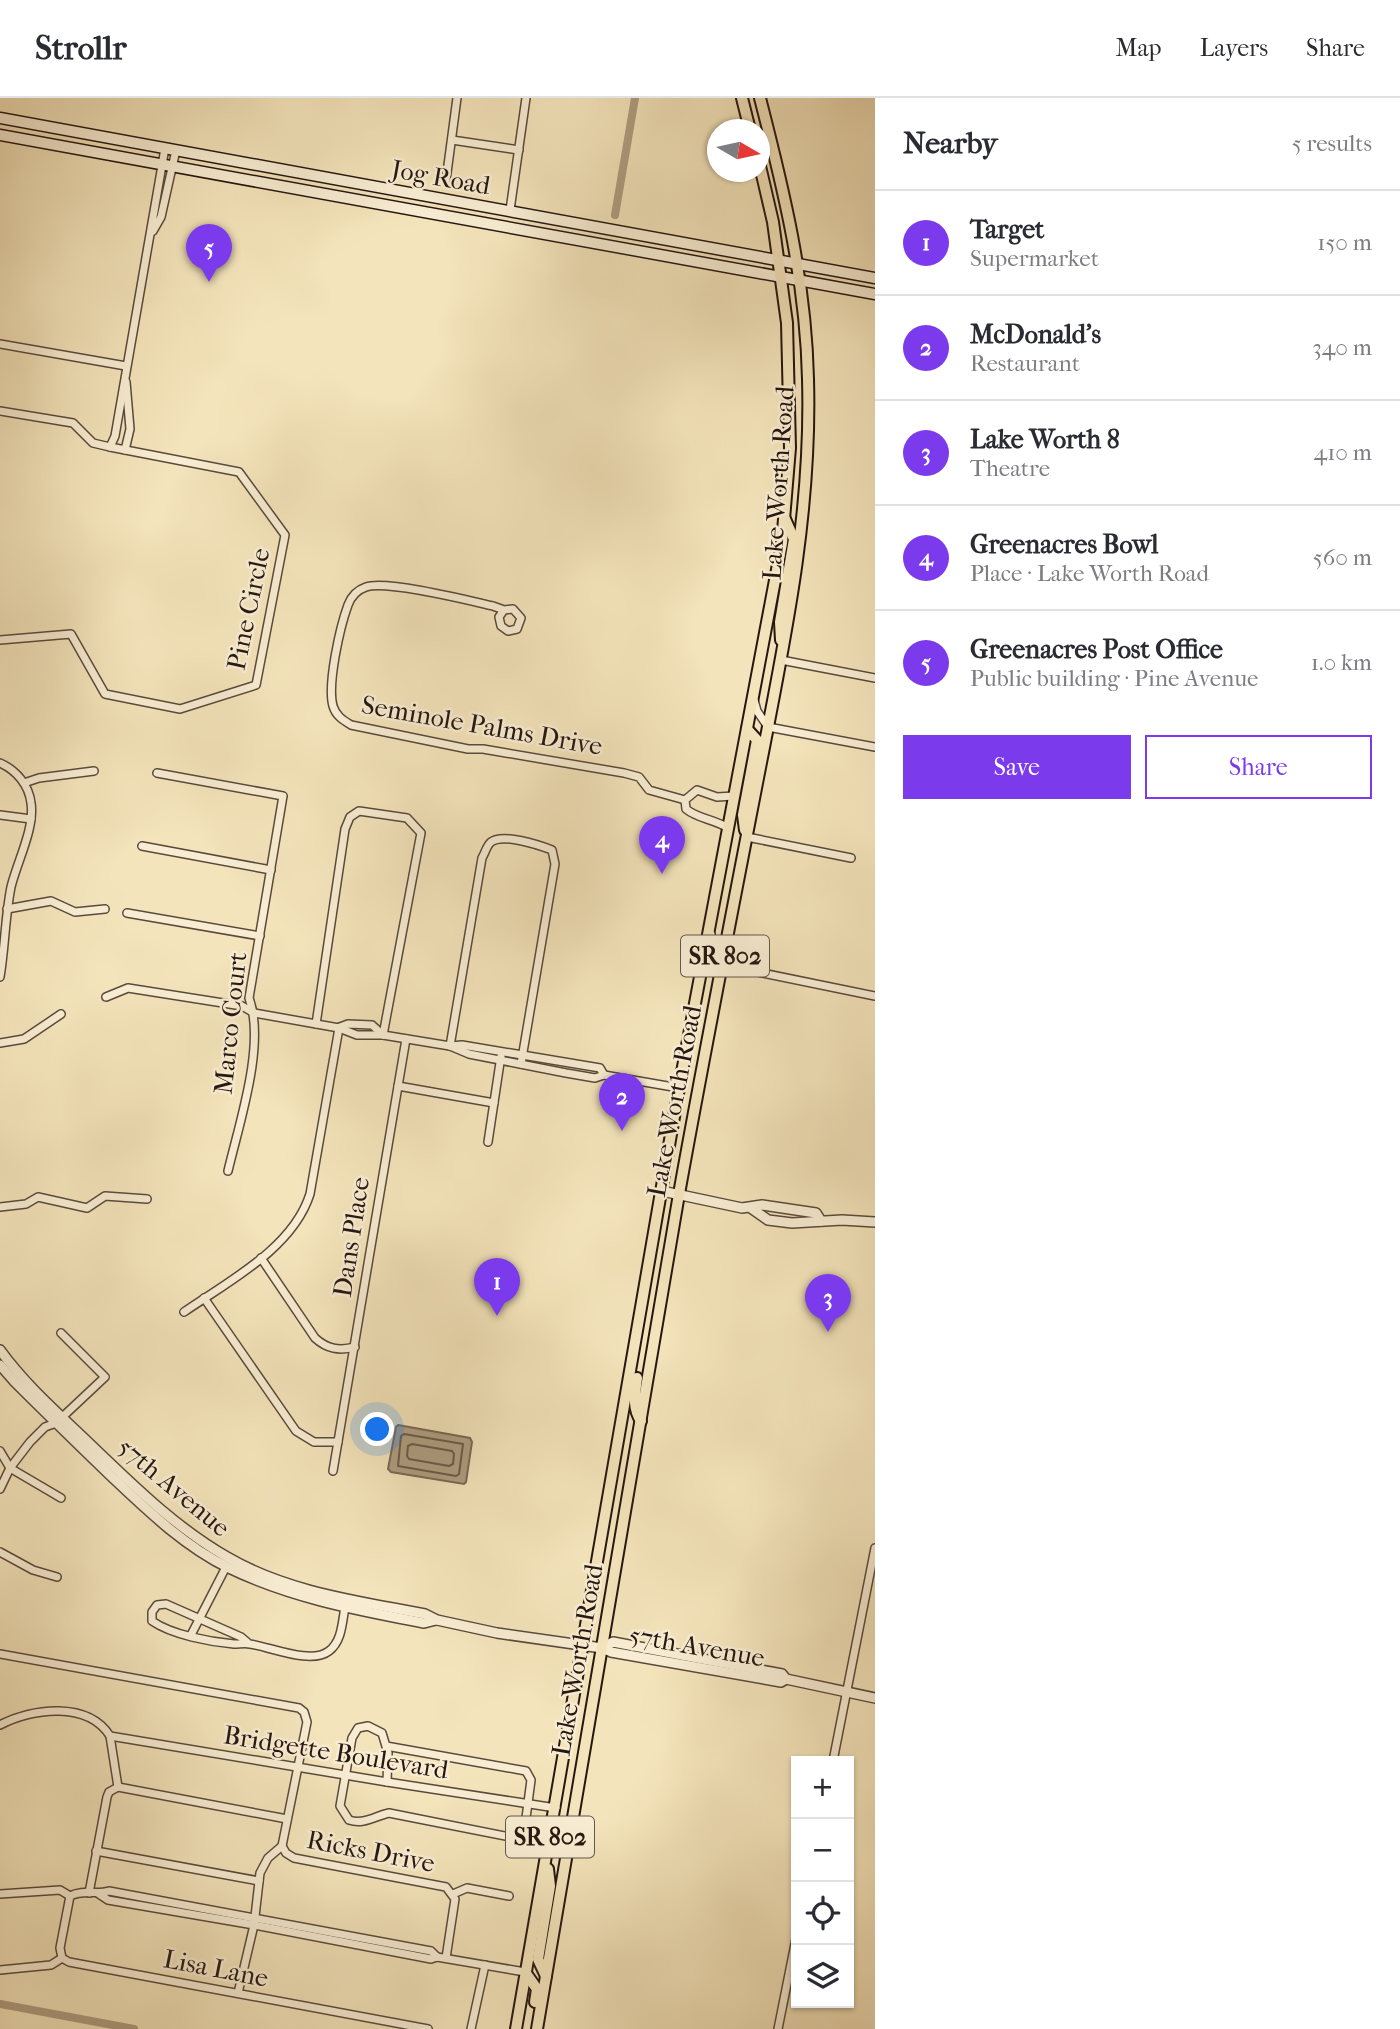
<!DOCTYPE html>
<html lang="en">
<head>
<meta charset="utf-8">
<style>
  :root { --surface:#fff; --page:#f2f2f3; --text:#2b2b33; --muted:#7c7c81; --line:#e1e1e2; --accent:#7c3aed }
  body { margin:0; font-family:"IM FELL French Canon",serif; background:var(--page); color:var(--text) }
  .controls { position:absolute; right:21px; bottom:21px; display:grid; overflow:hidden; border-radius:0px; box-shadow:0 2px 5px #0004 }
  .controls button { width:63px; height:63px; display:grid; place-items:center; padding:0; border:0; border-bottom:2px solid var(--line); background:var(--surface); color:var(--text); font:35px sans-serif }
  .compass { position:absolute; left:707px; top:21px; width:63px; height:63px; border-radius:50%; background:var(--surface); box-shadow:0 2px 5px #0004; rotate:99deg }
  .you { position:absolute; left:378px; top:1332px; width:24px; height:24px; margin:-18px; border:5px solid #fff; border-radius:50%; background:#1a73e8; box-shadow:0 0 0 10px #1a73e833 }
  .badge { display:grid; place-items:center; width:46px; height:46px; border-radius:50%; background:var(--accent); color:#fff; font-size:23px; font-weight:700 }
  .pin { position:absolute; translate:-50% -58px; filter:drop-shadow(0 2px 4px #0008) }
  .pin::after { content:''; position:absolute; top:37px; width:24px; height:21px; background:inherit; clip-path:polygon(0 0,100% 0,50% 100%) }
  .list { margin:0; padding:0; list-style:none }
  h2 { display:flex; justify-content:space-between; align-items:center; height:91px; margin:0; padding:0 28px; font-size:30px }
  h2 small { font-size:23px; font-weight:400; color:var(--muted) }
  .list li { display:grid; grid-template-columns:46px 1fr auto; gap:21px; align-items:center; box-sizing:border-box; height:105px; padding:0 28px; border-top:2px solid var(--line) }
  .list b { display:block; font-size:26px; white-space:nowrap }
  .list p { margin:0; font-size:23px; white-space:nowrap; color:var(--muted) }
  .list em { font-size:23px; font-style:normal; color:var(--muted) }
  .actions { display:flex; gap:14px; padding:21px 28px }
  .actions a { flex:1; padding:16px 0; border:2px solid var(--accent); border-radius:0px; text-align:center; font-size:24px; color:var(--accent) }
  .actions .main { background:var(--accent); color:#fff }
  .icon { flex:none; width:38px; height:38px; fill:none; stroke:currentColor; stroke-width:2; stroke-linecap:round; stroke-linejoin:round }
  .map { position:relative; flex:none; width:875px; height:1931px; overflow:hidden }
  header { display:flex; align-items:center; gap:42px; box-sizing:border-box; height:98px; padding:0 35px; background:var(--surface); border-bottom:2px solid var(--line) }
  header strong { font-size:33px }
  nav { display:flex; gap:38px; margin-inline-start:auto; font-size:24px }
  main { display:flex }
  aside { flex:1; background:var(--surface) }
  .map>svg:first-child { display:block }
</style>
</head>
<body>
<header>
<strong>Strollr</strong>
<nav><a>Map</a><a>Layers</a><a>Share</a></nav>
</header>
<main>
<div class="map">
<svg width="875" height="1931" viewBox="0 0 875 1931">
  <rect width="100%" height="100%" fill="#f4e4bb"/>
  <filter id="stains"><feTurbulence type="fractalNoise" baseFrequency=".00286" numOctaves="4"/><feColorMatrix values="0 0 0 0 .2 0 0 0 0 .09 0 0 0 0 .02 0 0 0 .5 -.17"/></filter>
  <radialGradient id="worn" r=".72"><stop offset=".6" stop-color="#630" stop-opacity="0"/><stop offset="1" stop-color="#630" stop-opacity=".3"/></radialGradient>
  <polygon fill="#ae9e81" stroke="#786854" stroke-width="2" points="398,1327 470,1340 472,1344 466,1384 464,1386 391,1374 388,1371 396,1329"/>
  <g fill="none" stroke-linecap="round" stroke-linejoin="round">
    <g stroke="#6a5a49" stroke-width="2">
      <polygon points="404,1336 463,1346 459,1376 456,1378 398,1368 401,1338"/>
      <polygon points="412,1346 452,1353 454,1356 453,1366 449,1368 409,1361 407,1358 408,1348"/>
    </g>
    <g stroke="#ae9e81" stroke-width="8">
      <polyline points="615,117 635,0"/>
      <polyline points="0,1906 134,1931"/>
    </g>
    <g stroke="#5a4a3c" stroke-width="10">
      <g id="minor">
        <polyline points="452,42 519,52"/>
        <polyline points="446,82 457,0"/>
        <polyline points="510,112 526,0"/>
        <polyline points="153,133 161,119 176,52"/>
        <polyline points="0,246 126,268"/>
        <polyline points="0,313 73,325 93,345 110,349 239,374 285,437 256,587 180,611 105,596 71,536 0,542"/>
        <polyline points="110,349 115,338 165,50"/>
        <polyline points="125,352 130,331 126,284"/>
        <path d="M504 512 499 519 501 528 508 533 517 531 521 520 513 511 504 512 493 508C467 502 387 482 366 489 357 492 351 499 348 507 340 529 327 586 333 608 336 618 343 622 351 627L468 651H483L624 675 639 679 649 692 685 702"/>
        <polyline points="781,562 875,580"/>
        <polyline points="754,602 757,613 768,629 875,649"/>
        <path d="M0 665C16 672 29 687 31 705 35 730 17 764 11 789 5 819 5 849 0 879"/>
        <path d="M157 675 283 698 249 900C266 946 239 1026 228 1073"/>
        <polyline points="24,685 39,680 94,673"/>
        <polyline points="0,717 31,721"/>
        <path d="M728 730C714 721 698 721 686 711L685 702 697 692 717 699 734 698"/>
        <polyline points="747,739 851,760"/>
        <polyline points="142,748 271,772"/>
        <polyline points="7,811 51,803 75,814 105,811"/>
        <polyline points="127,815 260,838"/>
        <polyline points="711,836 713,847 723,867 875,898"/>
        <polyline points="106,899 128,890 242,908 254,915 339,930 357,937 383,937 450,948 469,956 566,975 595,980 604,977 679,990"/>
        <polyline points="316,926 345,731 350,719 359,713 407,720 421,735 383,937"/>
        <polyline points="340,929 348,926 372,927 383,937"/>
        <polyline points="0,945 24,941 61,916"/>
        <path d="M450 948 482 760C485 755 487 747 491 744 503 735 539 747 552 752L555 766 521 966"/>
        <polyline points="450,948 462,947 600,970 604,977"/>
        <polyline points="398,988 494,1005"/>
        <polyline points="488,1044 501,958"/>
        <polyline points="0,1109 26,1106 38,1099 87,1110 105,1098 147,1101"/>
        <path d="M261 1160 315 1240C327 1251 339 1253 355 1249"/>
        <polyline points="204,1200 296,1333 314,1344 338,1344"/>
        <path d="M184 1214C229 1183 293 1150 310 1096L339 930"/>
        <polyline points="0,1353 10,1370 61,1400"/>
        <polyline points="333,1373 406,941"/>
        <polyline points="0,1391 10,1370 30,1344 45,1329 56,1325 105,1279 61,1235"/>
        <polyline points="0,1454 33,1472 57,1479"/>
        <polyline points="191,1537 226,1469"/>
        <path d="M248 1545 241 1539 166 1506 157 1507 152 1514V1523C172 1537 211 1544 234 1546 240 1546 245 1545 250 1546 271 1549 311 1567 329 1553 342 1543 342 1525 345 1509"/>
        <polyline points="0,1556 299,1610 304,1614 307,1624 282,1748 268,1760 260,1775 254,1827 238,1895"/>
        <path d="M0 1627C32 1610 88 1603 110 1638L387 1684 556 1710"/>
        <polyline points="110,1638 118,1689"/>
        <path d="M386 1648 526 1673 531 1682 524 1735 515 1740 389 1715C375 1718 364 1727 349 1722L340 1708 352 1640 358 1630 368 1628 382 1635 388 1655 387 1684"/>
        <polyline points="833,1663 875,1450"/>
        <polyline points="118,1689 287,1721"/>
        <polyline points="282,1748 286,1755 294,1760 446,1789 455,1801 446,1860"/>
        <polyline points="96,1753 259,1783"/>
        <polyline points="89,1795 107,1699 109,1694 118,1689"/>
        <polyline points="0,1796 60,1792 70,1798"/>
        <polyline points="99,1796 108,1802 254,1827 431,1861 437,1859 525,1874"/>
        <polyline points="453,1796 467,1790 509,1798"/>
        <path d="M62 1860 60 1850 70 1798C83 1791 96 1797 109 1793L431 1853 437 1859"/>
        <polyline points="62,1860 69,1864 428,1931"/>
        <polyline points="0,1872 51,1867 62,1860"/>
        <polyline points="471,1931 485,1867"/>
        <polyline points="778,1931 796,1841"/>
      </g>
    </g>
    <g stroke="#5a4a3c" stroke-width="12">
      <g id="tertiary">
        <polyline points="662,1093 742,1110 762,1107 816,1115 821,1123"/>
        <polyline points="751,1110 768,1122 792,1125 842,1122 875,1124"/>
        <path d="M0 1252C26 1288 60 1317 92 1348 134 1388 175 1429 227 1459 287 1494 358 1503 425 1516L437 1522 497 1535 602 1550 611 1554 781 1584 786 1581 875 1600"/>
        <path d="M0 1267 15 1284C47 1316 79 1347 111 1378 147 1412 184 1448 229 1470 291 1500 357 1512 424 1525L436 1522"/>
        <polyline points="602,1550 613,1544 782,1576 786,1581"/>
      </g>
    </g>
    <g stroke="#261711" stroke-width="13">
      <g id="secondary">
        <polyline points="0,20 875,180"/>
        <polyline points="0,37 875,196"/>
      </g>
    </g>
    <g stroke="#261711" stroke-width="14">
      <g id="primary">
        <polyline points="742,0 750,32"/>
        <polyline points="781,542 780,524 794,441 785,421"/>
        <polyline points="745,732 743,717 757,642 747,631"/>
        <path d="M637 1280C635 1296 632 1309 641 1323"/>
        <polyline points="525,1874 537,1891 535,1904"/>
        <polyline points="546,1878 538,1861 550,1788 548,1771"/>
        <polyline points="516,1931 679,990 782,445 790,350 787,225 773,124 760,68"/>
        <path d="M537 1931C586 1653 630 1374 679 1096 704 957 731 819 758 680 784 546 812 418 808 281 806 184 784 93 760 0"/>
      </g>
    </g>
    <use href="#minor" stroke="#f8edd3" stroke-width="7"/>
    <use href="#tertiary" stroke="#f8edd3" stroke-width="9"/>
    <use href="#secondary" stroke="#f8edd3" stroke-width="10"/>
    <use href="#primary" stroke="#f4e4bb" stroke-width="10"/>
  </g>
  <g text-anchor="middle" stroke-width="5" stroke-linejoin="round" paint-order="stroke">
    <g fill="#f8edd3" stroke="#65574b" stroke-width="2">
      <rect x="681" y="837.5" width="88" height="41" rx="5"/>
      <rect x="506" y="1718.5" width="88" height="41" rx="5"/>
    </g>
    <g font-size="24" font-weight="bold" fill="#261711">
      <text x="725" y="866">SR 802</text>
      <text x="550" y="1747">SR 802</text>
    </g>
    <g font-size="26" fill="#261711" stroke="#f8edd3">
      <text transform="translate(441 79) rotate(10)" y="9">Jog Road</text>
      <text transform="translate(778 385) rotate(-86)" y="9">Lake Worth Road</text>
      <text transform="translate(248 511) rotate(-78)" y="9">Pine Circle</text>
      <text transform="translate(482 627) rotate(10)" y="9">Seminole Palms Drive</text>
      <text transform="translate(230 925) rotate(-84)" y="9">Marco Court</text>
      <text transform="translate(674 1003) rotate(-79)" y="9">Lake Worth Road</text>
      <text transform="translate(351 1139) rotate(-81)" y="9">Dans Place</text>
      <text transform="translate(174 1389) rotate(40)" y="9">57th Avenue</text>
      <text transform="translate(697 1548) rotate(10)" y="9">57th Avenue</text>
      <text transform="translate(577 1562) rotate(-80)" y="9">Lake Worth Road</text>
      <text transform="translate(336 1654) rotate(9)" y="9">Bridgette Boulevard</text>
      <text transform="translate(371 1753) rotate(11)" y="9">Ricks Drive</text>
      <text transform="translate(216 1870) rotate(11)" y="9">Lisa Lane</text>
    </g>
  </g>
  <rect width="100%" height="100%" filter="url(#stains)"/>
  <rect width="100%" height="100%" fill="url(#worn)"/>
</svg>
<div class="controls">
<button>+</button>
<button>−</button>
<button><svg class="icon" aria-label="locate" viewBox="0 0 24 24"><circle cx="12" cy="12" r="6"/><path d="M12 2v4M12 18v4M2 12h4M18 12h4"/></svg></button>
<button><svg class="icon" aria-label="layers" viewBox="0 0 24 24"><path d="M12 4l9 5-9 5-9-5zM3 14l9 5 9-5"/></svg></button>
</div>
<svg class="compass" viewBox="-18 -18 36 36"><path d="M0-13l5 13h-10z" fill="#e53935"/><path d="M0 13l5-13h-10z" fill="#7c7c81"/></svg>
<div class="you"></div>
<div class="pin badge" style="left:497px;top:1218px">1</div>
<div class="pin badge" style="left:622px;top:1033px">2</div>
<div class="pin badge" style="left:828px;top:1234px">3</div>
<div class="pin badge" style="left:662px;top:776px">4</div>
<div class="pin badge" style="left:209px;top:184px">5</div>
</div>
<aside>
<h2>Nearby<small>5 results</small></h2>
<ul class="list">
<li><span class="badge">1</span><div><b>Target</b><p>Supermarket</p></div><em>150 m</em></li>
<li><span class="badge">2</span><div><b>McDonald's</b><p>Restaurant</p></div><em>340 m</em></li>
<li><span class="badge">3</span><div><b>Lake Worth 8</b><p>Theatre</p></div><em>410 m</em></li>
<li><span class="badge">4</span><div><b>Greenacres Bowl</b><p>Place · Lake Worth Road</p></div><em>560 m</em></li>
<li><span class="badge">5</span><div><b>Greenacres Post Office</b><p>Public building · Pine Avenue</p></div><em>1.0 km</em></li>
</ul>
<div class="actions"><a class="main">Save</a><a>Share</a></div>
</aside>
</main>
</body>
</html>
